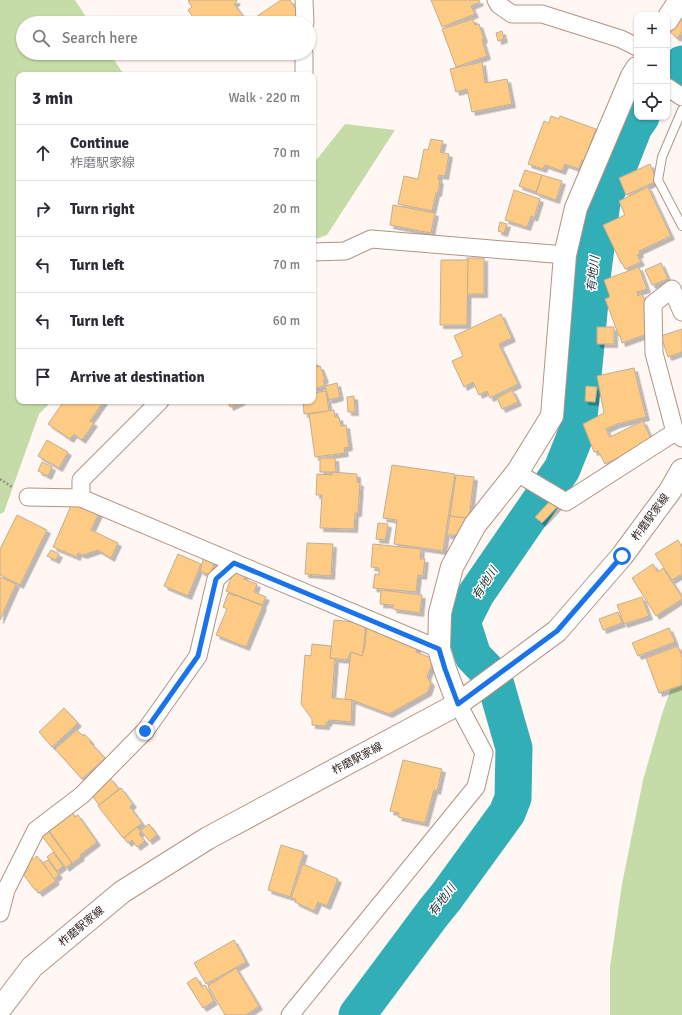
<!DOCTYPE html>
<html lang="en">
<head>
<meta charset="utf-8">
<style>
  :root { --surface:#fff; --page:#f2f2f3; --text:#2b2b33; --muted:#7c7c81; --line:#e1e1e2 }
  body { margin:0; font-family:Signika,"Noto Sans JP",sans-serif; background:var(--page); color:var(--text) }
  .controls { position:absolute; right:12px; top:12px; display:grid; overflow:hidden; border-radius:8px; box-shadow:0 1px 3px #0004 }
  .controls button { width:36px; height:36px; display:grid; place-items:center; padding:0; border:0; border-bottom:1px solid var(--line); background:var(--surface); color:var(--text); font:20px sans-serif }
  .stop { position:absolute; width:12px; height:12px; margin:-9px; border:3px solid #1a73e8; border-radius:50%; background:#fff }
  .stop.end { background:#1a73e8; border-color:#fff; box-shadow:0 1px 4px #0008 }
  .list { margin:0; padding:0; list-style:none }
  h2 { display:flex; justify-content:space-between; align-items:center; height:52px; margin:0; padding:0 16px; font-size:17px }
  h2 small { font-size:13px; font-weight:400; color:var(--muted) }
  .list li { display:grid; grid-template-columns:26px 1fr auto; gap:12px; align-items:center; box-sizing:border-box; height:56px; padding:0 16px; border-top:1px solid var(--line) }
  .list b { display:block; font-size:15px; white-space:nowrap }
  .list p { margin:0; font-size:13px; white-space:nowrap; color:var(--muted) }
  .list em { font-size:13px; font-style:normal; color:var(--muted) }
  .icon { flex:none; width:22px; height:22px; fill:none; stroke:currentColor; stroke-width:2; stroke-linecap:round; stroke-linejoin:round }
  .map { position:relative; flex:none; width:682px; height:1015px; overflow:hidden }
  .search { position:absolute; background:var(--surface); box-shadow:0 1px 3px #0004; left:16px; top:16px; width:300px; height:44px; display:flex; align-items:center; gap:10px; box-sizing:border-box; padding:0 14px; border-radius:22px; color:var(--muted); font-size:15px }
  .panel { position:absolute; background:var(--surface); box-shadow:0 1px 3px #0004; left:16px; top:72px; width:300px; height:332px; border-radius:8px }
  .map>svg:first-child { display:block }
</style>
</head>
<body>
<div class="map">
<svg width="682" height="1015" viewBox="0 0 682 1015">
  <defs>
    <filter id="shadow"><feDropShadow dx="3.5" dy="3.5" stdDeviation="0" flood-color="#0004"/></filter>
  </defs>
  <rect width="100%" height="100%" fill="#fff7f4"/>
  <g fill="#c6dca8">
    <polygon points="0,0 75,0 90,23 23,23 23,53 110,53 124,75 19,75 19,401 52,401 39,414 4,512 0,514"/>
    <polygon points="345,124 395,130 327,235 313,240 313,164"/>
    <polygon points="682,661 682,1015 610,1015 610,967 622,884 643,780 662,714 679,665"/>
  </g>
  <g fill="none" stroke-linecap="round" stroke-linejoin="round">
    <g stroke="#32aeb6" stroke-width="37">
      <polyline points="667,83 682,64"/>
      <polyline points="357,1015 433,913 446,897 507,813 513,798 514,748 494,678 473,656 462,622 476,594 562,469 578,429 593,270 602,202 619,165 634,127 641,117"/>
    </g>
  </g>
  <g fill="#fecb85" stroke="#c2ae93" filter="url(#shadow)">
    <polygon points="190,0 236,0 237,1 234,4 248,23 197,23 188,10 192,7 188,1"/>
    <polygon points="281,0 290,0 301,17 299,23 252,23 250,21"/>
    <polygon points="431,0 479,0 480,2 471,6 475,14 442,27"/>
    <polygon points="682,13 682,32 677,38 670,32 675,26"/>
    <polygon points="473,19 475,25 479,24 484,39 482,40 487,56 456,67 442,29"/>
    <polygon points="502,31 504,39 498,41 496,33"/>
    <polygon points="482,62 485,83 507,79 512,104 472,112 467,89 456,92 450,69"/>
    <polygon points="551,116 559,119 560,116 596,129 584,161 582,160 579,169 565,164 562,171 545,165 543,169 528,164 544,121 549,123"/>
    <polygon points="431,139 443,141 440,152 449,154 445,176 439,175 438,180 440,180 438,193 436,193 432,211 398,204 404,176 418,179 424,149 428,150"/>
    <polygon points="650,164 657,181 626,195 619,178"/>
    <polygon points="525,170 542,175 536,192 519,186"/>
    <polygon points="542,175 562,181 556,200 536,193"/>
    <polygon points="648,187 671,236 639,251 640,254 637,255 641,262 625,269 622,263 621,263 603,225 625,215 619,201"/>
    <polygon points="514,190 540,199 534,218 531,216 527,227 505,220"/>
    <polygon points="393,205 435,213 431,233 390,225"/>
    <polygon points="500,222 507,224 504,233 498,231"/>
    <rect x="467" y="258" width="17" height="36"/>
    <polygon points="441,260 468,260 467,325 440,325"/>
    <polygon points="661,263 668,279 652,285 645,270"/>
    <polygon points="639,267 647,289 637,292 638,296 642,294 648,309 644,311 649,325 645,326 647,334 622,343 620,336 619,336 605,299 610,297 604,280"/>
    <polygon points="501,314 512,338 499,344 518,384 490,398 487,391 479,395 473,382 464,387 452,361 463,356 454,336"/>
    <rect x="597" y="327" width="17" height="17"/>
    <polygon points="682,329 682,352 668,357 661,336"/>
    <polygon points="314,361 317,367 320,366 325,379 323,380 325,385 313,390 313,362"/>
    <polygon points="634,368 646,417 617,424 606,429 610,437 643,421 652,441 605,464 598,451 594,452 583,424 604,413 597,376"/>
    <polygon points="337,383 340,397 329,400 325,386"/>
    <polygon points="586,386 597,387 595,402 585,401"/>
    <polygon points="512,390 518,402 502,409 497,398"/>
    <polygon points="326,391 329,411 304,414 303,401 313,401 313,393"/>
    <polygon points="354,396 355,412 348,412 347,397"/>
    <polygon points="64,401 104,401 90,421 94,423 82,440 74,434 70,439 48,424"/>
    <polygon points="227,401 242,401 230,407"/>
    <polygon points="334,410 335,417 339,417 341,426 346,425 349,447 344,448 345,453 315,457 309,414"/>
    <polygon points="47,440 68,452 59,468 38,456"/>
    <polygon points="320,458 335,458 336,472 320,472"/>
    <polygon points="42,462 52,467 48,476 38,471"/>
    <polygon points="392,465 455,474 443,551 394,544 397,520 383,518"/>
    <polygon points="332,472 357,474 357,482 360,483 358,513 355,513 354,529 320,528 322,495 316,495 317,474 332,475"/>
    <polygon points="456,475 474,477 469,519 450,516"/>
    <polygon points="551,500 558,506 542,523 535,517"/>
    <polygon points="73,501 99,513 91,530 118,543 111,558 98,550 83,555 78,553 77,557 53,547"/>
    <polygon points="17,515 47,530 20,585 0,575 0,549"/>
    <polygon points="450,516 466,518 457,535 447,535"/>
    <polygon points="378,523 388,524 385,540 376,539"/>
    <polygon points="678,540 682,547 682,574 672,580 655,554"/>
    <polygon points="307,543 333,544 331,576 305,574"/>
    <polygon points="373,544 421,549 420,559 425,559 423,576 418,575 416,592 373,588 375,574 379,575 379,568 371,567"/>
    <polygon points="51,550 59,554 56,560 47,556"/>
    <polygon points="178,554 201,564 188,596 164,586"/>
    <polygon points="204,557 215,561 210,575 200,571"/>
    <polygon points="653,564 658,572 663,568 682,597 682,599 656,616 632,578"/>
    <polygon points="234,571 245,575 244,579 257,584 254,592 266,597 262,605 226,591"/>
    <polygon points="0,577 16,584 0,620"/>
    <polygon points="381,590 422,595 420,613 393,609 393,605 380,604"/>
    <polygon points="228,593 235,596 235,595 263,606 246,647 216,635 227,609 223,607"/>
    <polygon points="642,597 649,616 624,624 617,605"/>
    <polygon points="618,612 622,623 603,630 599,619"/>
    <polygon points="334,620 366,623 363,653 362,656 351,652 347,660 330,658"/>
    <polygon points="367,624 418,646 416,652 434,659 427,677 431,683 428,692 389,714 352,700 345,699 351,652 362,656 365,646"/>
    <polygon points="669,628 675,642 638,656 632,643"/>
    <polygon points="312,644 331,646 330,658 335,659 332,698 352,700 351,722 329,720 328,723 326,722 326,726 312,725 312,719 301,704 305,655 311,656"/>
    <polygon points="678,646 682,657 682,685 659,693 646,658"/>
    <polygon points="64,708 78,723 52,747 39,732"/>
    <polygon points="77,730 83,736 84,734 91,741 90,742 105,758 82,779 55,749"/>
    <polygon points="403,760 442,769 437,791 434,790 425,823 398,817 399,813 390,811"/>
    <polygon points="110,778 119,789 99,805 91,794"/>
    <polygon points="121,788 133,804 130,807 142,823 123,838 98,806"/>
    <polygon points="69,809 75,817 78,815 97,842 80,855 81,857 72,863 46,826"/>
    <polygon points="149,824 157,835 149,841 141,830"/>
    <polygon points="45,827 72,863 66,868 39,832"/>
    <polygon points="137,827 141,832 139,834 145,841 137,847 132,840 128,843 124,838"/>
    <polygon points="281,845 304,852 290,897 268,890"/>
    <polygon points="53,852 63,866 57,871 47,857"/>
    <polygon points="37,856 56,881 39,893 36,889 35,890 23,874 29,869 25,865"/>
    <polygon points="48,860 59,875 54,879 43,863"/>
    <polygon points="303,864 338,879 327,906 318,902 314,911 295,902 296,899 291,898"/>
    <polygon points="234,940 246,962 206,984 194,963"/>
    <polygon points="236,968 259,1006 246,1015 225,1015 208,986"/>
    <polygon points="196,977 202,987 205,985 214,1001 203,1008 187,983"/>
  </g>
  <g fill="none" stroke-linecap="round" stroke-linejoin="round">
    <g stroke="#b49385" stroke-width="10">
      <polyline id="lane" points="682,110 662,157 658,180 682,226"/>
    </g>
    <g stroke="#b49385" stroke-width="19">
      <g id="street">
        <polyline points="304,0 305,23"/>
        <polyline points="496,0 499,5 512,14 542,14 621,39 637,47"/>
        <polyline points="304,75 304,53"/>
        <polyline points="667,87 682,97"/>
        <polyline points="313,252 345,251 371,239 565,255"/>
        <polyline points="682,312 672,289 653,304 654,353 675,432 682,438"/>
        <polyline points="160,401 81,480 81,498 439,649"/>
        <polyline points="518,471 524,477 566,502 675,432"/>
        <polyline points="28,497 81,498"/>
        <polyline points="0,913 6,890 36,830 82,795 145,731 198,656 216,579 234,563"/>
        <polyline points="290,1015 476,787 484,753 458,704"/>
      </g>
    </g>
    <g stroke="#b49385" stroke-width="24">
      <g id="secondary">
        <polyline points="667,20 680,0"/>
        <polyline points="458,704 445,669 439,649 440,613 452,567 475,525 518,471 552,416 565,255 576,208 632,76 637,68"/>
        <polyline points="0,1009 32,967 122,892 208,838 458,704 557,631 622,556 670,491 682,470"/>
      </g>
    </g>
    <polyline stroke="#988d89" stroke-width="2.5" stroke-dasharray="2 2" stroke-linecap="butt" points="0,479 12,487"/>
    <use href="#lane" stroke="#fff" stroke-width="8"/>
    <use href="#street" stroke="#fff" stroke-width="17"/>
    <use href="#secondary" stroke="#fff" stroke-width="22"/>
  </g>
  <g fill="none" stroke-linecap="round" stroke-linejoin="round">
    <polyline stroke="#1a73e8" stroke-width="5" points="145,731 198,656 216,579 234,563 439,649 445,669 458,704 557,631 622,556"/>
  </g>
  <g text-anchor="middle" stroke-width="3" stroke-linejoin="round" paint-order="stroke">
    <g font-size="11" fill="#2f221d" stroke="#fff">
      <text transform="translate(650 517) rotate(-54)" y="4">柞磨駅家線</text>
      <text transform="translate(357 758) rotate(-28)" y="4">柞磨駅家線</text>
      <text transform="translate(81 926) rotate(-40)" y="4">柞磨駅家線</text>
    </g>
    <g font-size="12" font-style="italic" fill="#1d3233" stroke="#fff">
      <text transform="translate(593 274) rotate(-84)" y="4">有地川</text>
      <text transform="translate(485 583) rotate(-57)" y="4">有地川</text>
      <text transform="translate(442 900) rotate(-53)" y="4">有地川</text>
    </g>
  </g>
</svg>
<div class="controls">
<button>+</button>
<button>−</button>
<button><svg class="icon" aria-label="locate" viewBox="0 0 24 24"><circle cx="12" cy="12" r="6"/><path d="M12 2v4M12 18v4M2 12h4M18 12h4"/></svg></button>
</div>
<div class="stop" style="left:622px;top:556px"></div>
<div class="stop end" style="left:145px;top:731px"></div>
<div class="search"><svg class="icon" aria-label="search" viewBox="0 0 24 24"><circle cx="10" cy="10" r="6"/><path d="M15 15l6 6"/></svg>Search here</div>
<section class="panel">
<h2>3 min<small>Walk · 220 m</small></h2>
<ul class="list">
<li><svg class="icon" aria-label="ahead" viewBox="0 0 24 24"><path d="M12 20V5M6 11l6-6 6 6"/></svg><div><b>Continue</b><p>柞磨駅家線</p></div><em>70 m</em></li>
<li><svg class="icon" aria-label="right" viewBox="0 0 24 24"><path d="M7 20v-9h11M14 6l5 5-5 5"/></svg><div><b>Turn right</b></div><em>20 m</em></li>
<li><svg class="icon" aria-label="left" viewBox="0 0 24 24"><path d="M17 20v-9H6M10 6l-5 5 5 5"/></svg><div><b>Turn left</b></div><em>70 m</em></li>
<li><svg class="icon" aria-label="left" viewBox="0 0 24 24"><path d="M17 20v-9H6M10 6l-5 5 5 5"/></svg><div><b>Turn left</b></div><em>60 m</em></li>
<li><svg class="icon" aria-label="arrive" viewBox="0 0 24 24"><path d="M6 21V4h12l-3 4 3 4H6"/></svg><div><b>Arrive at destination</b></div></li>
</ul>
</section>
</div>
</body>
</html>
